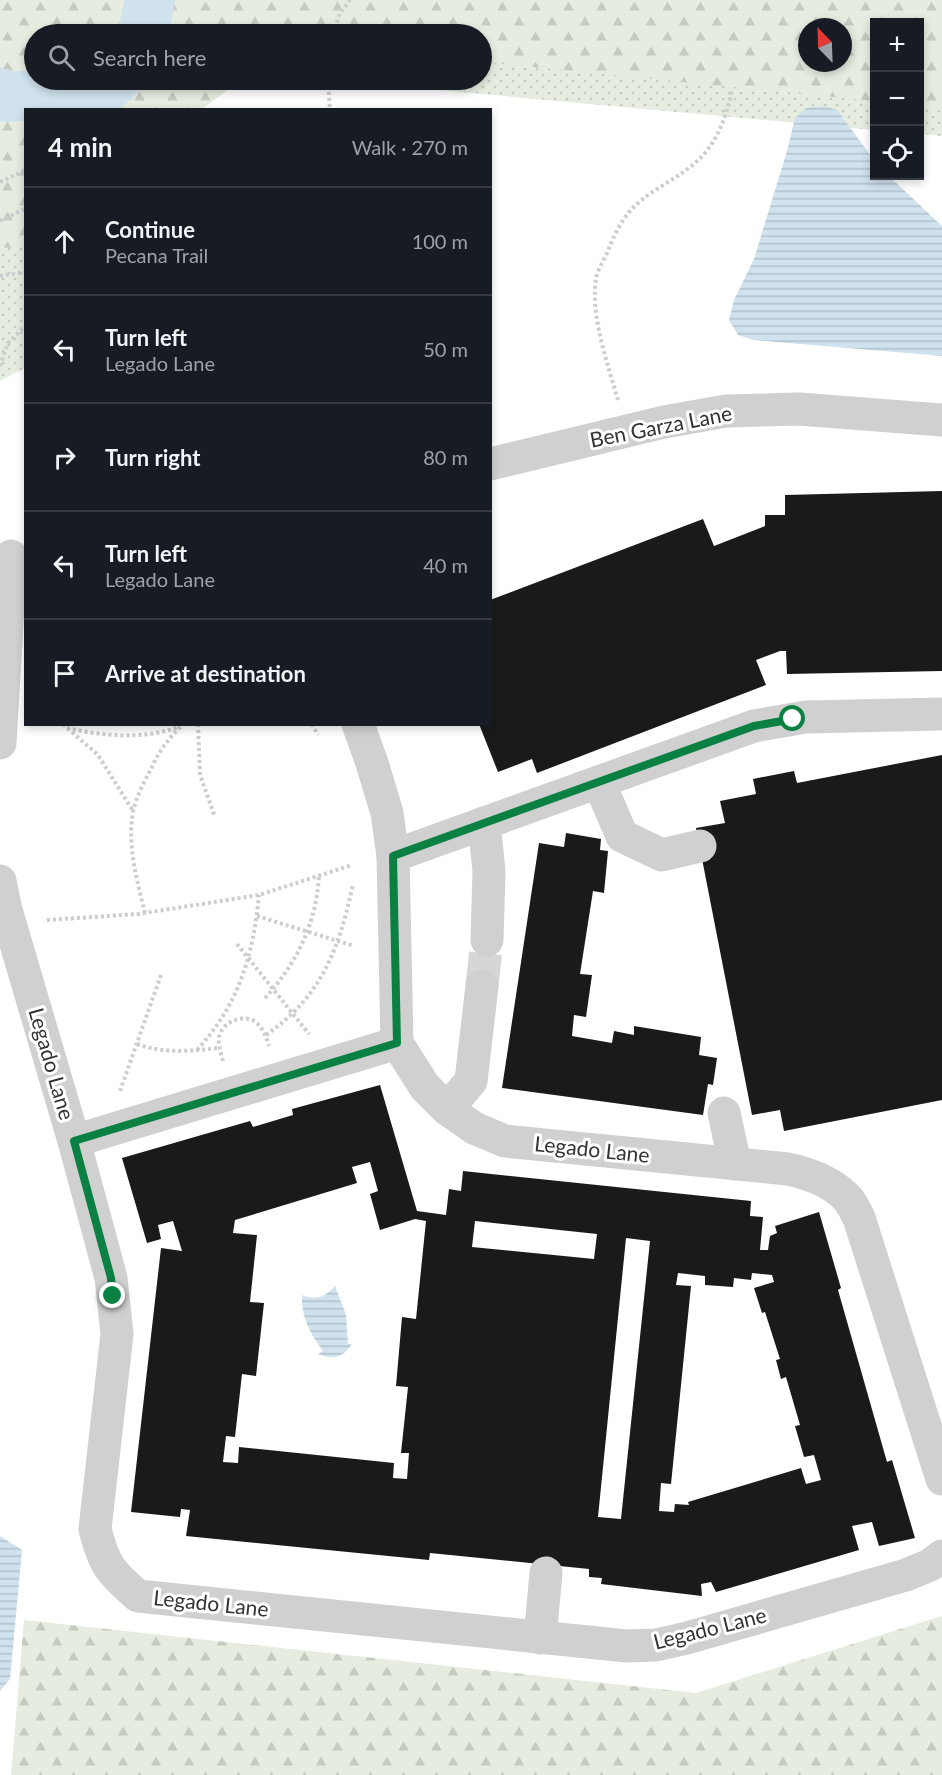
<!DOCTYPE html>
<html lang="en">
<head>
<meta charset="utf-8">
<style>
  :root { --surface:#171b24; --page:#242831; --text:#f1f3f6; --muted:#9ea1a6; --line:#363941 }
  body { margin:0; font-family:Lato,sans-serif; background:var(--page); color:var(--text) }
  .controls { position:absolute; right:18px; top:18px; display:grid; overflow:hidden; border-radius:0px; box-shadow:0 3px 9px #0003 }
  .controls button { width:54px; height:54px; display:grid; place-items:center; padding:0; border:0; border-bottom:2px solid var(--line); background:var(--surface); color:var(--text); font:30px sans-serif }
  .compass { position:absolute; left:798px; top:18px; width:54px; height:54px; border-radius:50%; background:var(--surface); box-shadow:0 3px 9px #0003; rotate:337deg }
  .stop { position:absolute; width:18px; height:18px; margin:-14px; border:4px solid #0b8043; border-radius:50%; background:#fff }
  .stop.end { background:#0b8043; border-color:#fff; box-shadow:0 2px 6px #0008 }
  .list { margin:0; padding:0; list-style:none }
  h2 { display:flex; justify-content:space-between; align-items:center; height:78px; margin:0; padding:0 24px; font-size:26px }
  h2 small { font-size:20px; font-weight:400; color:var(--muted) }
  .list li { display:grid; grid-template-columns:39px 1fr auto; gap:18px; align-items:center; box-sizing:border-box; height:108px; padding:0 24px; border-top:2px solid var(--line) }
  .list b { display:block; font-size:22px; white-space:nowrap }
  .list p { margin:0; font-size:20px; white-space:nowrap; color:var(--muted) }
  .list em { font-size:20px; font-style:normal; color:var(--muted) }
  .icon { flex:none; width:33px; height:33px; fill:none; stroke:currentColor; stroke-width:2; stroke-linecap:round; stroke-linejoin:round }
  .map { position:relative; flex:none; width:942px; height:1775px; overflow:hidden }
  .search { position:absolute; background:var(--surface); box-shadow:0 3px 9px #0003; left:24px; top:24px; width:468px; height:66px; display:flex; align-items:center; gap:15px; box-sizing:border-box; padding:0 21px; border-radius:33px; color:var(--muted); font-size:22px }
  .panel { position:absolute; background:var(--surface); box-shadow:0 3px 9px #0003; left:24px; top:108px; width:468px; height:618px; border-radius:0px }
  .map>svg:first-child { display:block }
</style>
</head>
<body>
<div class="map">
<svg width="942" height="1775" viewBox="0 0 942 1775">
  <defs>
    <pattern id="grass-dots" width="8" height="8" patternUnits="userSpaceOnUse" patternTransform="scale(1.5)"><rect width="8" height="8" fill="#e6ecdf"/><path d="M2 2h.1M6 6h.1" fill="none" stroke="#c6cbc0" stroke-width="1.8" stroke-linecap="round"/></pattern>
    <pattern id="forest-firs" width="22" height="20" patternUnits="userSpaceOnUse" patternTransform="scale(1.5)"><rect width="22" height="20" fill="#e6ecdf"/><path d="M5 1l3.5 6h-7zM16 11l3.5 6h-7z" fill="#c6cbc0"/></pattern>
    <pattern id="water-rules" width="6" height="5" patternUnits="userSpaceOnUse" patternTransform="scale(1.5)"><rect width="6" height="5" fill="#cfe2ee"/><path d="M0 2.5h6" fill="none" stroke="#b2c2cd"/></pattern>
  </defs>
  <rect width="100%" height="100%" fill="#fff"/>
  <path fill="url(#grass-dots)" fill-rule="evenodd" d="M0 0H942V136L920 134V22H874V130L329 80H482V34H34V80L26 110 25 368 0 381ZM807 27H843V63H807Z"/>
  <g fill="url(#forest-firs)" fill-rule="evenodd">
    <path d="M0 0H942V111L920 108V22H874V101L482 62V34H34V80H241L202 109 26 110 25 244 12 248 0 247ZM807 27H843V63H807Z"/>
    <polygon points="942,1616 942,1775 11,1775 24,1620 696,1693"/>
  </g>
  <g fill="url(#water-rules)">
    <polygon points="824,106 837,110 874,160 874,176 889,176 942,226 942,356 753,340 738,335 729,320 734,300 754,259 787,151 795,118 806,108"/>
    <path d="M335 1286 346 1315 348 1344H352C343 1358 333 1360 318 1354L323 1351C310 1333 301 1317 302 1295 316 1301 325 1297 335 1286Z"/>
    <polygon points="0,1536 22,1550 10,1679 0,1691"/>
  </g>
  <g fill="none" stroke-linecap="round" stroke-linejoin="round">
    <g stroke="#cfe2ee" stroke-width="50">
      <polyline points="143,34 150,0"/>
      <polyline points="0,93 7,97 103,90 115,80"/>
    </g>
  </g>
  <g fill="#1a1a1a" fill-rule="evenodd">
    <polygon points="942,491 942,671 787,674 786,651 780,651 756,660 766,685 537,773 532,759 498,772 479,724 490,724 490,600 703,519 714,546 765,526 765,515 785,515 785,495"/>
    <polygon points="942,755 942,1100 784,1131 780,1110 752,1115 696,828 725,823 720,801 756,794 753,779 794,771 797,783"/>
    <polygon points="566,833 601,839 600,850 608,851 604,893 593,891 580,974 592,975 586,1017 574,1015 572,1036 612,1043 614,1031 634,1035 634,1026 701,1037 699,1055 717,1058 713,1085 708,1084 703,1115 502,1088 539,843 564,847"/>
    <path d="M380 1085 417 1211 446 1215 449 1189 461 1191 463 1171 751 1201 750 1216 763 1217 760 1250H768L770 1236 777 1233 775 1226 819 1212 841 1288 838 1290 887 1462 892 1460 915 1538 879 1546 872 1522 852 1526 859 1550 716 1592 711 1582 701 1584 702 1596 601 1584 602 1578 589 1577V1569L430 1553 429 1560 186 1536 190 1510 181 1509 180 1517 131 1512 161 1248 182 1251 173 1221 158 1225 161 1239 147 1243 122 1158 250 1121 253 1127 293 1115 292 1109ZM370 1162 378 1191 370 1194 380 1230 415 1219 426 1221 416 1319 402 1317 396 1386 408 1387 401 1453H409L407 1479 393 1478 394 1463 239 1447 238 1463 223 1462 226 1436 235 1437 242 1374 256 1376 264 1303 250 1302 257 1235 233 1233 235 1220 357 1183 352 1167ZM475 1221 597 1234 594 1259 472 1247ZM626 1238 650 1241 621 1519 598 1517ZM678 1273 705 1276V1285L733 1287 734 1278 751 1280 752 1273 772 1275 774 1282 754 1288 762 1313 765 1312 780 1359 776 1360 781 1379 786 1377 800 1425 795 1426 804 1457 814 1455 821 1480 806 1484 801 1468 688 1502 689 1505 675 1504 674 1512 659 1511 661 1483 671 1484 691 1286 676 1285Z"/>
  </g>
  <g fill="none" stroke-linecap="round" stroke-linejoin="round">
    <polyline stroke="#d6d6d6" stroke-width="33" stroke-dasharray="33 16" stroke-linecap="butt" points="482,986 487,940"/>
    <g stroke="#cdcdcd" stroke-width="4" stroke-dasharray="3 3" stroke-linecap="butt">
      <polyline points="333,34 340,13 350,0"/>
      <polyline points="328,80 330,110"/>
      <polyline points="0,182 26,170"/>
      <polyline points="0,221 26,208"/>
      <polyline points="0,276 26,272"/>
      <polyline points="0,366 8,343 26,325"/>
      <path d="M618 400C608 365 590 315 596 278 598 270 603 261 607 253 612 240 618 227 626 216 646 189 683 179 705 153 720 135 727 113 732 90"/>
      <polyline points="63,724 98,755 133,811"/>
      <polyline points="198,724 200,775 215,817"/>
      <polyline points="312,724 318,735"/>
      <path d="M67 728C103 736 143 740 178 727"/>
      <path d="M145 913C137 881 127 845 133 812 136 797 144 782 151 769 159 751 169 737 184 724"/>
      <polyline points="257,916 354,946"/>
      <polyline points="47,920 138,914 259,895 352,865"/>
      <polyline points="237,944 309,1034"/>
      <path d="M265 998C297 963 316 924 319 876"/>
      <path d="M266 1035C322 996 339 949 353 884"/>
      <path d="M137 1044C165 1054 190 1051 219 1048"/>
      <path d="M197 1050C239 1004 253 956 259 895"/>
      <path d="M223 1061C221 1053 218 1045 219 1037 222 1022 242 1014 254 1021 263 1027 266 1037 269 1046"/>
      <polyline points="120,1091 161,975"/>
    </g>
    <g stroke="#d0d0d0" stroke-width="33">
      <polyline points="490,464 664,422 726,411 799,409 942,420"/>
      <path d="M358 724 372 763 387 813 393 856 397 1043 425 1087 447 1109 474 1128 505 1141 788 1169C809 1174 831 1181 847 1198 852 1203 855 1211 859 1218L942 1479"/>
      <polyline points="0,743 11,556"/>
      <polyline points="599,782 622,836 662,855 700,846"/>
      <polyline points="484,823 489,871 487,940"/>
      <polyline points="393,856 754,726 806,717 942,714"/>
      <path d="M0 881 6 910 74 1141 111 1278 117 1334 95 1529C104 1565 110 1572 138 1596L627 1646 656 1645 687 1638 906 1575 930 1565 942 1556"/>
      <polyline points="447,1109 471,1081 482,986"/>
      <polyline points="724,1113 735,1164"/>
      <polyline points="74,1141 397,1043"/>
      <polyline points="540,1638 546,1573"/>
    </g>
  </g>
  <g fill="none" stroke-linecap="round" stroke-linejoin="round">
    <polyline stroke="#0b8043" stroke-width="8" points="113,1296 111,1278 74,1141 397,1043 393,856 754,726 793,719"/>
  </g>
  <g text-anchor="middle" stroke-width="6" stroke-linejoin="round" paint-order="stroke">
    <g font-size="21" fill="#333" stroke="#fff">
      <text transform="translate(661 427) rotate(-11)" y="7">Ben Garza Lane</text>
      <text transform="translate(51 1064) rotate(74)" y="7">Legado Lane</text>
      <text transform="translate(592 1150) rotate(6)" y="7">Legado Lane</text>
      <text transform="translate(211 1604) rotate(6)" y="7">Legado Lane</text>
      <text transform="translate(710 1629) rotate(-14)" y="7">Legado Lane</text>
    </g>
  </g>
</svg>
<div class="controls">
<button>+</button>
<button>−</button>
<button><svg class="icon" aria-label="locate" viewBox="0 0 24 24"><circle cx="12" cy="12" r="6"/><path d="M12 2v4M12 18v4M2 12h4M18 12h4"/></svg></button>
</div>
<svg class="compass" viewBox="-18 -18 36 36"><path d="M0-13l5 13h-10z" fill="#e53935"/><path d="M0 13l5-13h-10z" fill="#9ea1a6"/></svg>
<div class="stop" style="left:793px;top:719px"></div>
<div class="stop end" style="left:113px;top:1296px"></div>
<div class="search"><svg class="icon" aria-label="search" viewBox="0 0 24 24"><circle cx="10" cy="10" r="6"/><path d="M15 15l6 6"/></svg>Search here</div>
<section class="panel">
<h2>4 min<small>Walk · 270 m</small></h2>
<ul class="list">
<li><svg class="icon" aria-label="ahead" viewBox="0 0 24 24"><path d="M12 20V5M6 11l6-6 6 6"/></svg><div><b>Continue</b><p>Pecana Trail</p></div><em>100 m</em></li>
<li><svg class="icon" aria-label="left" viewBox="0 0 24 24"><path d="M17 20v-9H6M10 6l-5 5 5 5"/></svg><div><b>Turn left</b><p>Legado Lane</p></div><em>50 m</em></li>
<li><svg class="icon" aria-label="right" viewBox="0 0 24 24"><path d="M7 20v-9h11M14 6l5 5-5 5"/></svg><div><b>Turn right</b></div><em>80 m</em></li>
<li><svg class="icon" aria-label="left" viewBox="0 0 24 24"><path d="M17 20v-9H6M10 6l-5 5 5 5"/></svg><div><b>Turn left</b><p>Legado Lane</p></div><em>40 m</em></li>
<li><svg class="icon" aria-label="arrive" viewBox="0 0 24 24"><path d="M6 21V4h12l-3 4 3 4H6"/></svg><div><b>Arrive at destination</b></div></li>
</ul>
</section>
</div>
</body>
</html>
